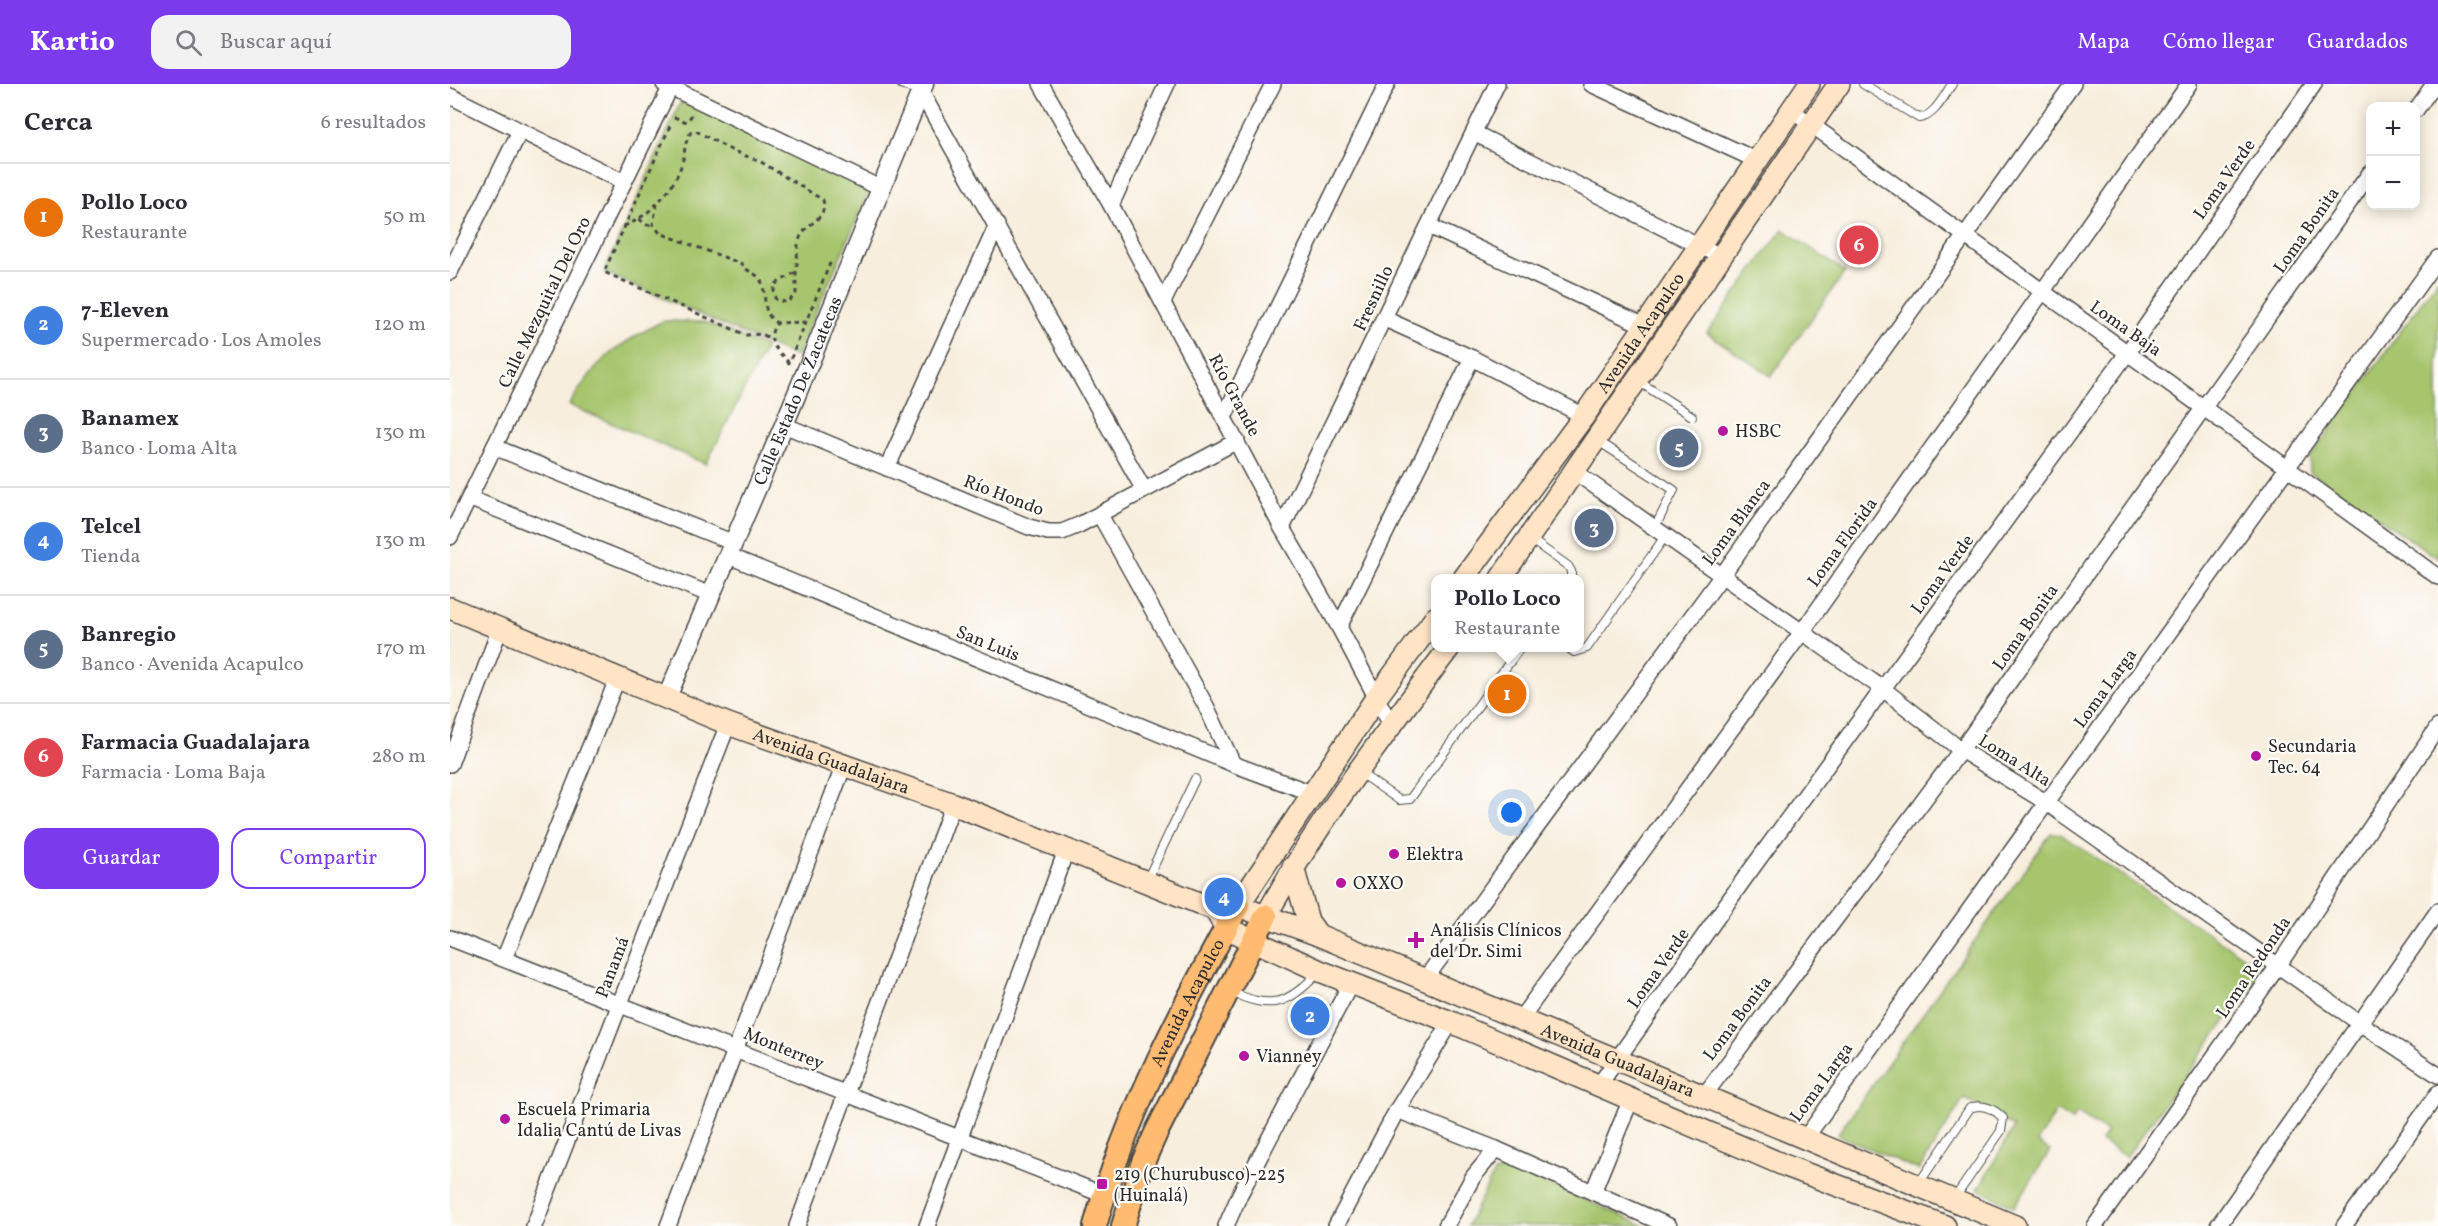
<!DOCTYPE html>
<html lang="es">
<head>
<meta charset="utf-8">
<style>
  :root { --surface:#fff; --page:#f2f2f3; --text:#2b2b33; --muted:#7c7c81; --line:#e1e1e2; --accent:#7c3aed }
  body { margin:0; font-family:Vollkorn,serif; background:var(--page); color:var(--text) }
  .controls { position:absolute; right:18px; top:18px; display:grid; overflow:hidden; border-radius:12px; box-shadow:0 3px 15px #0003 }
  .controls button { width:54px; height:54px; display:grid; place-items:center; padding:0; border:0; border-bottom:2px solid var(--line); background:var(--surface); color:var(--text); font:30px sans-serif }
  .you { position:absolute; left:1062px; top:729px; width:21px; height:21px; margin:-15px; border:4px solid #fff; border-radius:50%; background:#1a73e8; box-shadow:0 0 0 9px #1a73e833 }
  .badge { display:grid; place-items:center; width:39px; height:39px; border-radius:50%; background:var(--accent); color:#fff; font-size:20px; font-weight:700 }
  .pin { position:absolute; translate:-50% -50%; border:3px solid #fff; box-shadow:0 2px 6px #0006 }
  .popup { position:absolute; left:981px; top:490px; width:153px; height:78px; box-sizing:border-box; display:grid; place-content:center; border-radius:12px; background:var(--surface); filter:drop-shadow(0 2px 4px #0005); font-size:20px; white-space:nowrap; color:var(--muted) }
  .popup b { font-size:22px; color:var(--text) }
  .popup::after { content:''; position:absolute; left:50%; top:100%; margin-left:-12px; border:12px solid transparent; border-top-color:var(--surface) }
  .list { margin:0; padding:0; list-style:none }
  h2 { display:flex; justify-content:space-between; align-items:center; height:78px; margin:0; padding:0 24px; font-size:26px }
  h2 small { font-size:20px; font-weight:400; color:var(--muted) }
  .list li { display:grid; grid-template-columns:39px 1fr auto; gap:18px; align-items:center; box-sizing:border-box; height:108px; padding:0 24px; border-top:2px solid var(--line) }
  .list b { display:block; font-size:22px; white-space:nowrap }
  .list p { margin:0; font-size:20px; white-space:nowrap; color:var(--muted) }
  .list em { font-size:20px; font-style:normal; color:var(--muted) }
  .actions { display:flex; gap:12px; padding:18px 24px }
  .actions a { flex:1; padding:14px 0; border:2px solid var(--accent); border-radius:18px; text-align:center; font-size:21px; color:var(--accent) }
  .actions .main { background:var(--accent); color:#fff }
  .icon { flex:none; width:33px; height:33px; fill:none; stroke:currentColor; stroke-width:2; stroke-linecap:round; stroke-linejoin:round }
  .map { position:relative; flex:none; width:1988px; height:1142px; overflow:hidden }
  header { display:flex; align-items:center; gap:36px; box-sizing:border-box; height:84px; padding:0 30px; background:var(--accent); color:#fff }
  header strong { font-size:28px }
  nav { display:flex; gap:33px; margin-inline-start:auto; font-size:21px }
  .search { width:420px; height:54px; background:var(--page); display:flex; align-items:center; gap:15px; box-sizing:border-box; padding:0 21px; border-radius:18px; color:var(--muted); font-size:22px }
  main { display:flex }
  aside { flex:1; background:var(--surface) }
  .map>svg:first-child { display:block }
</style>
</head>
<body>
<header>
<strong>Kartio</strong>
<div class="search"><svg class="icon" aria-label="search" viewBox="0 0 24 24"><circle cx="10" cy="10" r="6"/><path d="M15 15l6 6"/></svg>Buscar aquí</div>
<nav><a>Mapa</a><a>Cómo llegar</a><a>Guardados</a></nav>
</header>
<main>
<aside>
<h2>Cerca<small>6 resultados</small></h2>
<ul class="list">
<li><span class="badge" style="background:#e8710a">1</span><div><b>Pollo Loco</b><p>Restaurante</p></div><em>50 m</em></li>
<li><span class="badge" style="background:#3f7fe0">2</span><div><b>7-Eleven</b><p>Supermercado · Los Amoles</p></div><em>120 m</em></li>
<li><span class="badge" style="background:#5c6f8a">3</span><div><b>Banamex</b><p>Banco · Loma Alta</p></div><em>130 m</em></li>
<li><span class="badge" style="background:#3f7fe0">4</span><div><b>Telcel</b><p>Tienda</p></div><em>130 m</em></li>
<li><span class="badge" style="background:#5c6f8a">5</span><div><b>Banregio</b><p>Banco · Avenida Acapulco</p></div><em>170 m</em></li>
<li><span class="badge" style="background:#e0444e">6</span><div><b>Farmacia Guadalajara</b><p>Farmacia · Loma Baja</p></div><em>280 m</em></li>
</ul>
<div class="actions"><a class="main">Guardar</a><a>Compartir</a></div>
</aside>
<div class="map">
<svg width="1988" height="1142" viewBox="0 0 1988 1142">
  <rect width="100%" height="100%" fill="#fdfcf7"/>
  <filter id="ink" filterUnits="userSpaceOnUse"><feTurbulence type="fractalNoise" baseFrequency=".0167" numOctaves="2"/><feDisplacementMap in="SourceGraphic" scale="12" xChannelSelector="R" yChannelSelector="G"/><feConvolveMatrix kernelMatrix="1 2 1 2 8 2 1 2 1" color-interpolation-filters="sRGB"/></filter>
  <filter id="wash" filterUnits="userSpaceOnUse"><feTurbulence type="fractalNoise" baseFrequency=".008" numOctaves="4" result="noise"/><feDisplacementMap in="SourceGraphic" scale="24" xChannelSelector="R" yChannelSelector="G"/><feGaussianBlur stdDeviation="1.35" result="paint"/><feColorMatrix in="noise" values="0 0 0 0 0 0 0 0 0 0 0 0 0 0 0 0 0 1.4 0 .05"/><feComposite in="paint" operator="in"/></filter>
  <g filter="url(#wash)">
    <rect width="100%" height="100%" fill="#f8eede"/>
    <g fill="#a6c56d" stroke="#68784c" stroke-width="1.5">
      <polygon points="231,17 420,106 346,273 154,188"/>
      <polygon points="1333,145 1395,188 1321,292 1257,249"/>
      <polygon points="1988,195 1988,474 1860,388 1860,373"/>
      <path d="M213 237 255 238 316 263 256 380 119 321C148 274 165 262 213 237Z"/>
      <polygon points="1601,749 1610,750 1803,879 1808,892 1676,1073 1651,1057 1657,1048 1627,1029 1622,1036 1607,1027 1587,1058 1600,1067 1564,1123 1528,1105 1564,1043 1514,1014 1469,1086 1387,1051"/>
      <polygon points="1061,1083 1195,1142 1017,1142 1044,1089"/>
    </g>
  </g>
  <g filter="url(#ink)">
    <g fill="none" stroke-linecap="round" stroke-linejoin="round">
      <g stroke="#4a4846" stroke-width="10">
        <g id="service">
          <polyline points="451,0 471,8"/>
          <path d="M1413 0 1469 34C1484 33 1494 12 1502 0"/>
          <polyline points="1188,297 1242,332"/>
          <polyline points="1148,357 1224,406 1205,443"/>
          <polyline points="1080,455 1118,482 1121,487 1121,494"/>
          <polyline points="1118,564 1124,568 1137,564 1216,451"/>
          <polyline points="910,689 949,716 960,715 1070,564"/>
          <polyline points="697,796 745,695"/>
          <path d="M779 907C821 926 836 922 868 889"/>
          <path d="M1469 1099 1520 1024C1532 1019 1544 1025 1553 1034L1551 1047 1504 1115"/>
        </g>
      </g>
      <g stroke="#4a4846" stroke-width="18">
        <g id="minor">
          <polyline points="214,0 432,105"/>
          <polyline points="591,0 661,121 832,444 889,543 941,641"/>
          <polyline points="1141,0 1306,76"/>
          <polyline points="471,8 694,406"/>
          <polyline points="0,12 174,98"/>
          <polyline points="1341,26 1988,493"/>
          <polyline points="1966,26 1984,0"/>
          <polyline points="1024,49 1270,172"/>
          <polyline points="661,121 717,0"/>
          <polyline points="979,142 1195,242"/>
          <polyline points="0,188 70,47"/>
          <polyline points="713,218 823,0"/>
          <polyline points="935,235 1022,274 1134,332"/>
          <polyline points="774,333 937,0"/>
          <polyline points="334,341 579,443 598,448 612,448 629,441 787,357"/>
          <polyline points="44,363 284,459"/>
          <polyline points="437,384 547,141"/>
          <polyline points="1125,388 1433,605 1511,666 1597,719 1911,940 1988,991"/>
          <polyline points="21,415 261,511"/>
          <polyline points="650,431 756,622 783,680 864,710"/>
          <polyline points="832,444 1047,0"/>
          <polyline points="0,453 222,0"/>
          <polyline points="279,472 783,680"/>
          <polyline points="889,543 1022,274"/>
          <polyline points="0,680 50,544"/>
          <polyline points="0,854 654,1111"/>
          <polyline points="54,875 168,593"/>
          <polyline points="975,895 1273,490 1623,0"/>
          <polyline points="1071,934 1352,548 1739,0"/>
          <polyline points="1149,1001 1292,798 1678,268 1864,0"/>
          <polyline points="1253,1013 1511,666 1920,89"/>
          <polyline points="947,1026 1046,1065 1219,1142"/>
          <polyline points="1354,1056 1988,174"/>
          <polyline points="1143,1108 1181,1015"/>
          <polyline points="84,1142 278,640"/>
          <polyline points="218,1142 394,681"/>
          <polyline points="347,1142 503,720"/>
          <polyline points="477,1142 617,764"/>
          <polyline points="776,1142 790,1110 901,899"/>
          <polyline points="886,1142 947,1026 1001,938"/>
          <polyline points="996,1142 1023,1093 1046,1065"/>
          <polyline points="1645,1142 1828,882 1988,643"/>
          <polyline points="1768,1142 1988,827"/>
          <polyline points="1894,1142 1988,1009"/>
        </g>
      </g>
      <g stroke="#4a4846" stroke-width="21">
        <g id="tertiary">
          <polyline points="1984,0 1988,3"/>
          <path id="s1" d="M217 613 334 341 474 0"/>
        </g>
      </g>
      <g stroke="#4a4846" stroke-width="24">
        <g id="secondary">
          <path id="s2" d="M1014 494 1134 332 1359 0"/>
          <polyline points="1051,494 1389,0"/>
          <path id="s3" d="M0 524 278 640 503 720 766 826 788 822 868 851 1565 1142"/>
          <polyline points="843,783 858,837 868,851"/>
          <polyline points="788,822 926,614 985,534"/>
          <polyline points="767,829 776,844 870,887 1001,938 1336,1082 1495,1142"/>
          <path d="M816 832C868 737 934 651 999 564"/>
        </g>
      </g>
      <g stroke="#4a4846" stroke-width="26">
        <g id="primary">
          <path id="s4" d="M645 1142C676 1030 732 924 788 822"/>
          <polyline points="673,1142 693,1078 706,1049 816,832"/>
        </g>
      </g>
      <g stroke="#4a4846" stroke-width="3" stroke-dasharray="4.5 4.5" stroke-linecap="butt">
        <polyline points="224,33 237,38 243,29"/>
        <polyline points="220,42 154,188 296,251 311,250 320,254"/>
        <path d="M207 120 203 140 210 149 292 180C296 188 305 188 310 195 319 210 309 229 327 239"/>
        <polyline points="189,135 197,141 203,140"/>
        <path d="M174 142C198 134 225 104 232 79 236 66 233 61 241 48L246 47 281 66 311 78 373 116C378 136 356 138 350 154 346 164 348 177 346 188"/>
        <polygon points="346,188 346,209 338,218 327,217 324,212 324,201"/>
        <path d="M356 238 327 239C314 256 327 266 339 279L381 177"/>
      </g>
      <use href="#service" stroke="#fff" stroke-width="8"/>
      <use href="#minor" stroke="#fff" stroke-width="15"/>
      <use href="#tertiary" stroke="#fff" stroke-width="18"/>
      <use href="#secondary" stroke="#ffe4c6" stroke-width="21"/>
      <use href="#primary" stroke="#ffbb71" stroke-width="22"/>
    </g>
  </g>
  <g fill="#b5179e" stroke="#fdfcf7" stroke-width="2">
    <circle cx="1273" cy="347" r="6"/>
    <circle cx="1806" cy="672" r="6"/>
    <circle cx="944" cy="770" r="6"/>
    <circle cx="891" cy="799" r="6"/>
    <path d="M963 847h6v6h6v6h-6v6h-6v-6h-6v-6h6z"/>
    <circle cx="794" cy="972" r="6"/>
    <circle cx="55" cy="1035" r="6"/>
    <rect x="646" y="1094" width="12" height="12" rx="3"/>
  </g>
  <g text-anchor="middle" stroke-width="4.5" stroke-linejoin="round" paint-order="stroke">
    <g font-size="18" fill="#2b2b2b" stroke="#fdfcf7">
      <text transform="translate(1774 95) rotate(-55)" y="6">Loma Verde</text>
      <text transform="translate(1856 146) rotate(-55)" y="6">Loma Bonita</text>
      <text transform="translate(923 214) rotate(-65)" y="6">Fresnillo</text>
      <text transform="translate(94 218) rotate(-64)" y="6">Calle Mezquital Del Oro</text>
      <text transform="translate(1676 244) rotate(35)" y="6">Loma Baja</text>
      <text dy="6" stroke="none"><textPath href="#s2" startOffset="302">Avenida Acapulco</textPath></text>
      <text dy="6" stroke="none"><textPath href="#s1" startOffset="333">Calle Estado De Zacatecas</textPath></text>
      <text transform="translate(785 311) rotate(62)" y="6">Río Grande</text>
      <text transform="translate(554 411) rotate(21)" y="6">Río Hondo</text>
      <text transform="translate(1286 438) rotate(-54)" y="6">Loma Blanca</text>
      <text transform="translate(1392 458) rotate(-54)" y="6">Loma Florida</text>
      <text transform="translate(1492 490) rotate(-54)" y="6">Loma Verde</text>
      <text transform="translate(1575 543) rotate(-55)" y="6">Loma Bonita</text>
      <text transform="translate(538 559) rotate(22)" y="6">San Luis</text>
      <text transform="translate(1655 604) rotate(-54)" y="6">Loma Larga</text>
      <text transform="translate(1565 676) rotate(32)" y="6">Loma Alta</text>
      <text dy="6" stroke="none"><textPath href="#s3" startOffset="411">Avenida Guadalajara</textPath></text>
      <text transform="translate(162 883) rotate(-69)" y="6">Panamá</text>
      <text transform="translate(1803 883) rotate(-56)" y="6">Loma Redonda</text>
      <text transform="translate(1208 884) rotate(-55)" y="6">Loma Verde</text>
      <text dy="6" stroke="none"><textPath href="#s4" startOffset="242">Avenida Acapulco</textPath></text>
      <text transform="translate(1287 934) rotate(-53)" y="6">Loma Bonita</text>
      <text transform="translate(334 964) rotate(22)" y="6">Monterrey</text>
      <text dy="6" stroke="none"><textPath href="#s3" startOffset="1256">Avenida Guadalajara</textPath></text>
      <text transform="translate(1371 998) rotate(-54)" y="6">Loma Larga</text>
    </g>
    <g font-size="18" fill="#2b2b2b" stroke="#fdfcf7" text-anchor="start">
      <text x="1285" y="353">HSBC</text>
      <text x="1818" y="668">Secundaria<tspan x="1818" dy="21">Tec. 64</tspan></text>
      <text x="956" y="776">Elektra</text>
      <text x="903" y="805">OXXO</text>
      <text x="980" y="852">Análisis Clínicos<tspan x="980" dy="21">del Dr. Simi</tspan></text>
      <text x="806" y="978">Vianney</text>
      <text x="67" y="1031">Escuela Primaria<tspan x="67" dy="21">Idalia Cantú de Livas</tspan></text>
      <text x="664" y="1096">219 (Churubusco)-225<tspan x="664" dy="21">(Huinalá)</tspan></text>
    </g>
  </g>
</svg>
<div class="controls">
<button>+</button>
<button>−</button>
</div>
<div class="you"></div>
<div class="pin badge" style="left:1057px;top:610px;background:#e8710a">1</div>
<div class="popup"><b>Pollo Loco</b>Restaurante</div>
<div class="pin badge" style="left:860px;top:932px;background:#3f7fe0">2</div>
<div class="pin badge" style="left:1144px;top:444px;background:#5c6f8a">3</div>
<div class="pin badge" style="left:774px;top:813px;background:#3f7fe0">4</div>
<div class="pin badge" style="left:1229px;top:364px;background:#5c6f8a">5</div>
<div class="pin badge" style="left:1409px;top:161px;background:#e0444e">6</div>
</div>
</main>
</body>
</html>
